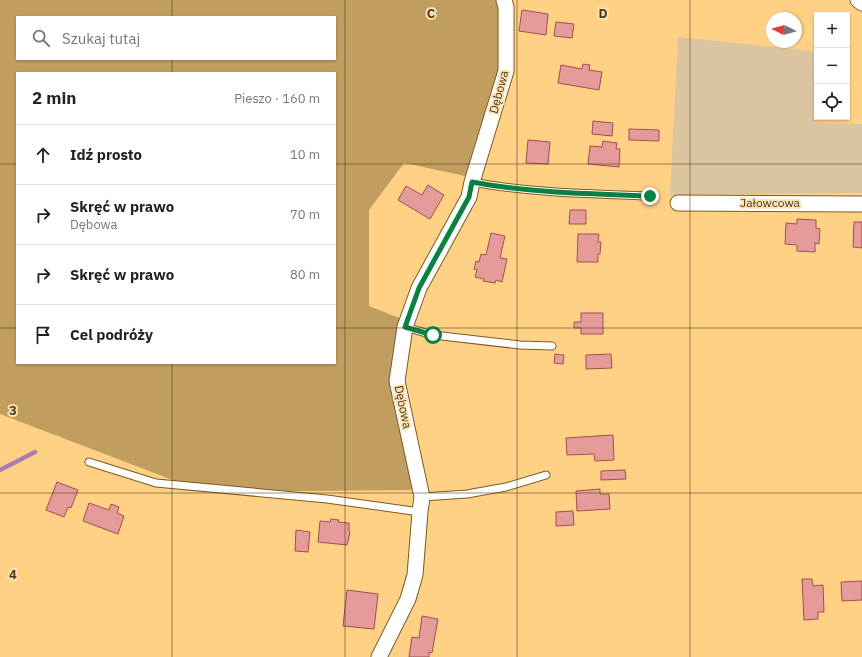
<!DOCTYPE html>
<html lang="pl">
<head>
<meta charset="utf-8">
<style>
  :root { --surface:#fff; --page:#f6f6f6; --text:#222; --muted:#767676; --line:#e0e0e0 }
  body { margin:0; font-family:"IBM Plex Sans",sans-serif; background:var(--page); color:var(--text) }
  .controls { position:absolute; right:12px; top:12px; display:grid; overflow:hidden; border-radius:0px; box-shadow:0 1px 3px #0004 }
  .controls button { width:36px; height:36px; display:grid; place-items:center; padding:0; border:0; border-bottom:1px solid var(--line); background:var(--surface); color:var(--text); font:20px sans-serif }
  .compass { position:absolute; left:766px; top:12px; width:36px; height:36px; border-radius:50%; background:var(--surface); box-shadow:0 1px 3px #0004; rotate:276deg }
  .stop { position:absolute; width:12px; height:12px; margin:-9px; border:3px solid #0b8043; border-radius:50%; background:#fff }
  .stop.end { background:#0b8043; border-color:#fff; box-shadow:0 1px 4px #0008 }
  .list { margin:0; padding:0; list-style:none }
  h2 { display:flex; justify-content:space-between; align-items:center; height:52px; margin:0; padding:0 16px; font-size:17px }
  h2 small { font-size:13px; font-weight:400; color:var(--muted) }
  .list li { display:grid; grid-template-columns:26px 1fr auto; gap:12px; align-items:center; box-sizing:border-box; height:60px; padding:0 16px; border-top:1px solid var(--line) }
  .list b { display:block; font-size:15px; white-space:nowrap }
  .list p { margin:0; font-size:13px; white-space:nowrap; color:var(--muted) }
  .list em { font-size:13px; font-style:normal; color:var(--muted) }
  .icon { flex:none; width:22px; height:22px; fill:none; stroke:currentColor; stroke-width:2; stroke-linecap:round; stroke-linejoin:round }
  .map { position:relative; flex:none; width:862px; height:657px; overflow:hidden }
  .search { position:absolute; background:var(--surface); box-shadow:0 1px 3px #0004; left:16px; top:16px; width:320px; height:44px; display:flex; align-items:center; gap:10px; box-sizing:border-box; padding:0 14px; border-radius:0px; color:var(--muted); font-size:15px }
  .panel { position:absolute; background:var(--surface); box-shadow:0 1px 3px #0004; left:16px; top:72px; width:320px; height:292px; border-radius:0px }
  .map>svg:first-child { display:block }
</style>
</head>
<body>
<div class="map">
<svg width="862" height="657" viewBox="0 0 862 657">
  <rect width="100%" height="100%" fill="#ffd185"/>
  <polygon fill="#dbc4a0" points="678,37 813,51 815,123 862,124 862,193 670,195"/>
  <path fill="#c19d60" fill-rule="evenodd" d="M0 0H500L502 70 470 177 404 163 369 210V306L402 319 391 381 419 490 204 492 0 414ZM17 17H335V59H17ZM17 73H335V363H17Z"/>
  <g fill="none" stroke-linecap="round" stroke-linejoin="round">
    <polyline stroke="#aa7fb4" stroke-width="4.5" points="0,470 35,452"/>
  </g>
  <g fill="#e69b9b" stroke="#9f4f51">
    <polygon points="522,10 548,14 546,35 519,31"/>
    <polygon points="556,22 574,24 572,38 554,36"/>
    <polygon points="583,64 590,65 589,70 602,72 599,90 558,83 561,65 582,69"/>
    <polygon points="593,121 613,123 612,136 592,134"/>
    <polygon points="629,129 659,130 659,141 629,140"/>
    <polygon points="528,140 550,142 548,164 526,163"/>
    <polygon points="603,141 617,143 616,149 620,149 619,167 588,164 590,146 602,147"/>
    <polygon points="428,185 444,195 430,219 398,200 406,186 422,195"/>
    <polygon points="570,210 586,210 586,224 569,224"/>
    <polygon points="797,219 816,220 816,228 820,229 819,244 815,243 815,252 797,251 797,245 785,244 786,223 797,224"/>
    <polygon points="854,222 862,222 862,248 853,247"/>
    <polygon points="491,233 505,236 500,258 507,259 502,282 496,280 495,283 483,281 484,279 475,277 477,270 474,269 476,261 479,262 481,254 486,255"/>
    <polygon points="578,234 599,234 598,242 601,242 600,254 598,254 598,262 577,262"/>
    <polygon points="581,313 603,313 603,334 581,334 581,328 574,328 574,322 581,322"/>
    <polygon points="555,354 564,355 563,364 554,363"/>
    <polygon points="611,354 612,368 586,369 586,355"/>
    <polygon points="613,435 614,460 595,461 594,454 567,455 566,438"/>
    <polygon points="625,470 626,479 601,480 601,471"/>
    <polygon points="57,482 78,490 71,508 68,507 64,517 46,510"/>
    <polygon points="600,489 600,494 609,494 610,509 577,511 576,491"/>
    <polygon points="89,503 109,510 111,504 119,507 117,513 124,516 118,534 83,521"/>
    <polygon points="573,511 574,525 556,526 556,512"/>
    <polygon points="331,519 339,520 338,522 349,523 349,531 350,533 347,545 318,542 320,521 330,522"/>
    <polygon points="296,530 310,532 308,552 295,551"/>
    <polygon points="802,579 812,579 813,586 823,585 824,612 818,612 818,619 804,620"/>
    <polygon points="862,581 862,600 842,601 841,582"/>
    <polygon points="347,590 378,594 374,629 343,626"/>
    <polygon points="422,616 438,619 432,653 429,652 429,657 409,657 412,637 419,638"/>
  </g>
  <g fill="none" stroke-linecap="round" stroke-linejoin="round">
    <g stroke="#7c5c21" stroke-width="9">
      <g id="service">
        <path d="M472 182C531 193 590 194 650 196"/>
        <polyline points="405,327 433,335 520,345 552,346"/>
        <polyline points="89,462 156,483 327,499 420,512"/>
        <polyline points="422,497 467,494 506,487 546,475"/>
      </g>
    </g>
    <g stroke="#7c5c21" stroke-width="17">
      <g id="minor">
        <polyline points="858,0 862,3"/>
        <polyline points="678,203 862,204"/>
        <polyline points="379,657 408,599 415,575 420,512 422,497 397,381 405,327 419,288 469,197 472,182 506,71 506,7 504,0"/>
      </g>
    </g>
    <use href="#service" stroke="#fff" stroke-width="7"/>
    <use href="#minor" stroke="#fff" stroke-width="15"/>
  </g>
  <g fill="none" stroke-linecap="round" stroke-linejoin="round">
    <path stroke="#0b8043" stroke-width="5" d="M433 335 405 327 419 288 469 197 472 182C531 193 590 194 650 196"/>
  </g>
  <path fill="none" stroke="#4b3919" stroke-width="1" stroke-opacity="0.55" d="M172 0V17M345 0V657M517 0V657M690 0V657M172 59V73M0 164H17M335 164H862M0 328H17M335 328H862M172 363V657M0 493H862"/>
  <g text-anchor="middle" stroke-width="4" stroke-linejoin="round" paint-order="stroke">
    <g font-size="12" fill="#4b3919" stroke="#fde2b6">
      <text transform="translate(499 92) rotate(-75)" y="4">Dębowa</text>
      <text x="770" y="207">Jałowcowa</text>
      <text transform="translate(403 407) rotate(78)" y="4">Dębowa</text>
    </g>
  </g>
  <g font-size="13" text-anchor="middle" font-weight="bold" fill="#4b3919" stroke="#fde2b6" stroke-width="4" stroke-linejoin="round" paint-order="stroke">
    <text x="431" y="18">C</text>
    <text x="603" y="18">D</text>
    <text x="13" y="415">3</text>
    <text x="13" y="579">4</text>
  </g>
</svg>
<div class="controls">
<button>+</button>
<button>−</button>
<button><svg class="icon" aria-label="locate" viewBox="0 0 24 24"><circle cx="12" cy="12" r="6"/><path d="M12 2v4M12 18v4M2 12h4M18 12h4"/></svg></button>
</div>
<svg class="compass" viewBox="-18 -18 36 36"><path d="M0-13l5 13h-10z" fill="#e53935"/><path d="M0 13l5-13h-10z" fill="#767676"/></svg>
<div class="stop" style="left:433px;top:335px"></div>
<div class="stop end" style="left:650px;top:196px"></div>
<div class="search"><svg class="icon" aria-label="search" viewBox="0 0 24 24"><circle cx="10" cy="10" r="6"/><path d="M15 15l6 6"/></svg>Szukaj tutaj</div>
<section class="panel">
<h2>2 min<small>Pieszo · 160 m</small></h2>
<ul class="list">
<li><svg class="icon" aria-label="ahead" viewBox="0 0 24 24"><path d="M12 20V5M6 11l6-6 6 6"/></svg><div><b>Idź prosto</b></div><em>10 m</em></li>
<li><svg class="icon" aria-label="right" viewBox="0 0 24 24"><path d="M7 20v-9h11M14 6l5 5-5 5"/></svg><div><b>Skręć w prawo</b><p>Dębowa</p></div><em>70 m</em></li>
<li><svg class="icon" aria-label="right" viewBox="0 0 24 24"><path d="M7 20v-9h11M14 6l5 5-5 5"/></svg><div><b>Skręć w prawo</b></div><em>80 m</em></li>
<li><svg class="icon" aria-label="arrive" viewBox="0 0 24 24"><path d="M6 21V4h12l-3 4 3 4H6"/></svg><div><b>Cel podróży</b></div></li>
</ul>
</section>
</div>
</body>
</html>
